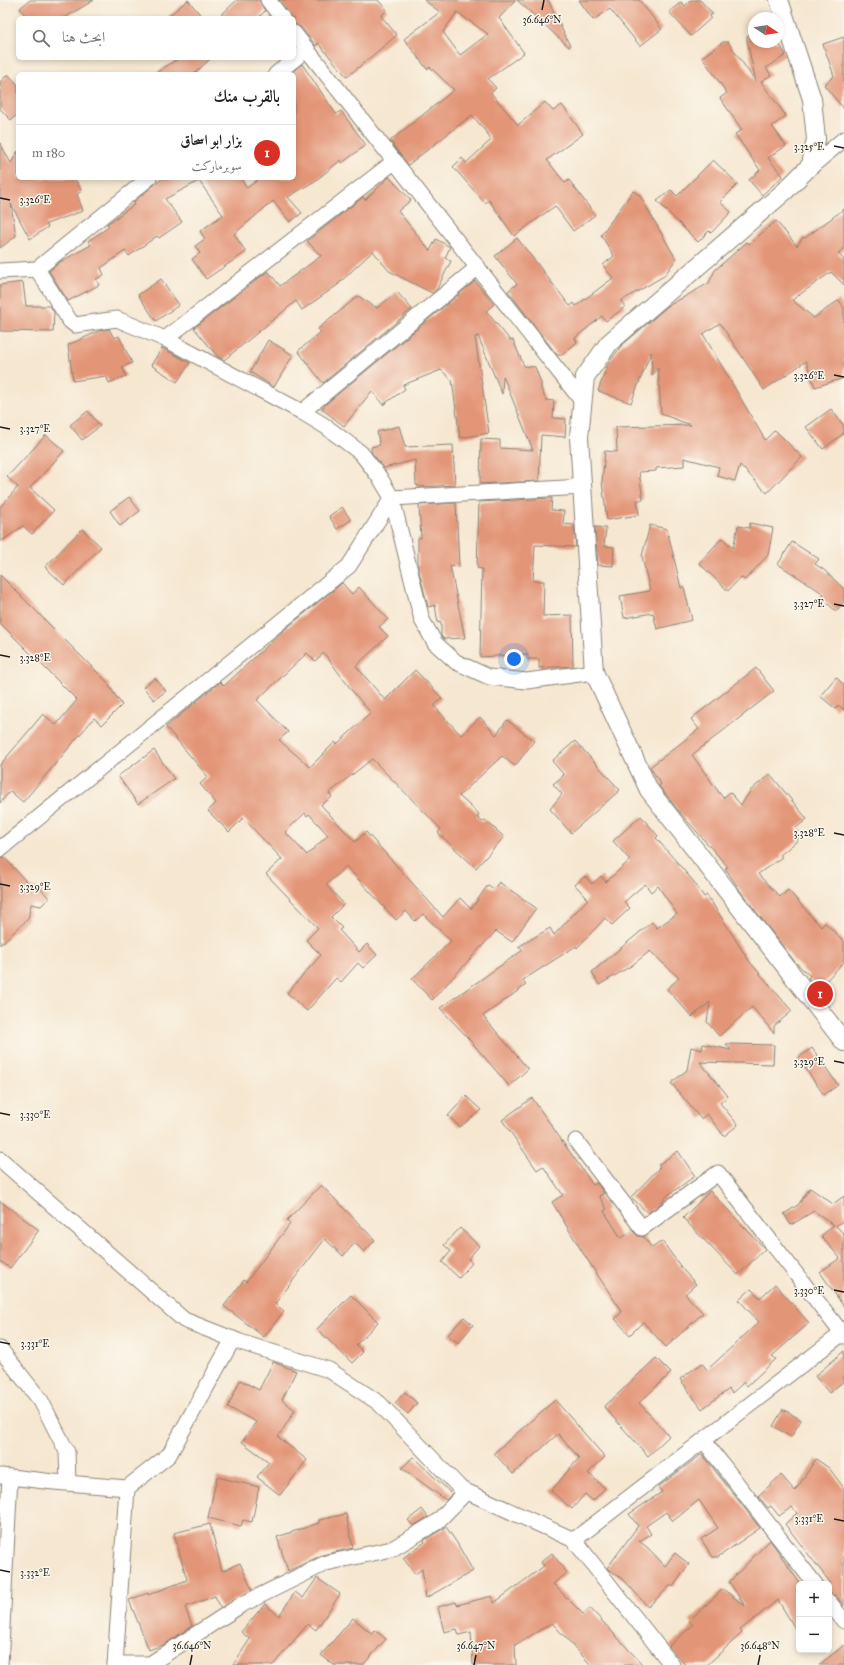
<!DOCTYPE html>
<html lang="ar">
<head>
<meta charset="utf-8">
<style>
  :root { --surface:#fff; --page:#f2f2f2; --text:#222; --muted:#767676; --line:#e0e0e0; --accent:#d93025 }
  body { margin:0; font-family:"IM FELL Great Primer",Amiri,serif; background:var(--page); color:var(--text); direction:rtl }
  .controls { position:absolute; right:12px; bottom:12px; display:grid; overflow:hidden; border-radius:6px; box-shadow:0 2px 6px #0003 }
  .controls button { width:36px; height:36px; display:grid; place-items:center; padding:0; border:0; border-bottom:1px solid var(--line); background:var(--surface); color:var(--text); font:20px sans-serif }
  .compass { position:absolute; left:748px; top:12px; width:36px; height:36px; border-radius:50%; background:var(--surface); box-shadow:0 2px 6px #0003; rotate:102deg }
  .you { position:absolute; left:514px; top:659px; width:14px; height:14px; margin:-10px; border:3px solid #fff; border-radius:50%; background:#1a73e8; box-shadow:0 0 0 6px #1a73e833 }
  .badge { display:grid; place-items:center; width:26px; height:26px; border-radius:50%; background:var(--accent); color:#fff; font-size:13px; font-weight:700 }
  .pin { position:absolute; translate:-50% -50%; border:2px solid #fff; box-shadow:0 1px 4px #0006 }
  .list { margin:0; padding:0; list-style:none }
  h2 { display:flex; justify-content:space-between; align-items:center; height:52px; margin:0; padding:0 16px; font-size:17px }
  h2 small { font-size:13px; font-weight:400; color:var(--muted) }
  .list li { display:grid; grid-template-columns:26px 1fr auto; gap:12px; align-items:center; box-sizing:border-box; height:56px; padding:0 16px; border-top:1px solid var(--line) }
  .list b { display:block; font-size:15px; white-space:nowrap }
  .list p { margin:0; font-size:13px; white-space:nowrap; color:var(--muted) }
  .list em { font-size:13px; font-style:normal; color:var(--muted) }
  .icon { flex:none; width:22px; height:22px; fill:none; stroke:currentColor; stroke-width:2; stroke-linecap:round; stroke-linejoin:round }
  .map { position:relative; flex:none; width:844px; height:1665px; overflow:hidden; direction:ltr }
  .search { position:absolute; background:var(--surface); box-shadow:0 2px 6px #0003; left:16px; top:16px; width:280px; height:44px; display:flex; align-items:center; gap:10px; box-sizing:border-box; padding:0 14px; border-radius:6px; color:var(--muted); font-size:15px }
  .panel { position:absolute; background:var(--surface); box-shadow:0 2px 6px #0003; left:16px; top:72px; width:280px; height:108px; border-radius:6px; direction:rtl }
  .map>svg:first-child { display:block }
</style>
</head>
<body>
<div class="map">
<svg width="844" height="1665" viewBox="0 0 844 1665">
  <rect width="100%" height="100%" fill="#fbf7ec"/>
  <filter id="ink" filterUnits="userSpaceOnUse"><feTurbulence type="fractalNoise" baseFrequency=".025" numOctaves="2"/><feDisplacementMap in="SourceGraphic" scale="8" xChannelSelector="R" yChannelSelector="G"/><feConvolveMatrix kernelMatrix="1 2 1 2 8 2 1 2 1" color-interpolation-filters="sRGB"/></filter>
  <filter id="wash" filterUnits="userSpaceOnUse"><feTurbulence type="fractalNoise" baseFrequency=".012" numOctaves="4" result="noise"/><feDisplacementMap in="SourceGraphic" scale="16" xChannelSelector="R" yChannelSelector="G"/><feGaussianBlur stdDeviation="0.9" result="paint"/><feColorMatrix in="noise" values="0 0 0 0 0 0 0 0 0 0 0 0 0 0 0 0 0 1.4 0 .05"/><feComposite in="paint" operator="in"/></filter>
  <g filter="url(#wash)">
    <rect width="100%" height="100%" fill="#f6e7d1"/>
    <g id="blocks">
      <g fill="#e39577" fill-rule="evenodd">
        <polygon points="30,0 94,0 64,18 27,18 20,8"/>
        <polygon points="188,0 203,18 166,18"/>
        <polygon points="237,0 259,0 265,11 258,18 218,18"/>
        <polygon points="279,0 378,0 387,10 381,16 397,35 347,77 318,43 316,46 301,27 294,24 294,18 291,17"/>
        <path d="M424 0H516L499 18 524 53 488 79 496 88 491 93 518 125 545 102 553 111 562 105 583 134 547 160 565 183 569 180 595 215 573 231 555 206 514 236 489 200 485 203 453 167 462 158 466 163 491 140 489 138 490 137 472 115 408 165 390 141 454 90 430 67 427 69 404 39 440 12ZM457 12 488 34 460 55 443 32Z"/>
        <polygon points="517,0 548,0 570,46 569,47"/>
        <polygon points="579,0 639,0 662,29 640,46 610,9 593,20"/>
        <polygon points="691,0 700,0 713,14 710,15 711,18 691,36 669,12 681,2 685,6"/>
        <polygon points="754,32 754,42 778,42 786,55 766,68 771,75 761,82 786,116 772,126 786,146 768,158 783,176 762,195 749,180 760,170 735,134 742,130 720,98 727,93 702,57 723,42 728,42 756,82 747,41 747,36"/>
        <polygon points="844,37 844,109 824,85 834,76 823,44"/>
        <polygon points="179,58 211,58 194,74 154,74"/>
        <polygon points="302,64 336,114 341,111 366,145 342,163 341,160 315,181 288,197 302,213 290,222 273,201 234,234 246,252 206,279 192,259 200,253 195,246 205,239 200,231 223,215 199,181 165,199 182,222 159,238 157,236 129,256 125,251 101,268 104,275 96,279 99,285 68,301 49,271 60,262 91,245 88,241 109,227 107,224 135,204 133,202 163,178 240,178 247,188 260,178 294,178 294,74 290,74"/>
        <polygon points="8,74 18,85 18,114 11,120 0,109 0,82"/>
        <polygon points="0,143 11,163 18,151 18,178 74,178 82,191 77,194 83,211 46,224 48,227 30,239 11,204 16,236 0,248"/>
        <polygon points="713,160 738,184 720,202 731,212 711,233 709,231 698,242 657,201 671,190 677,196"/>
        <polygon points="389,177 411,200 398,211 430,251 436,239 450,247 445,258 451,261 437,289 432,293 389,271 373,251 338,284 339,284 302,310 296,301 224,360 218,357 194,328 268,271 280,286 321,256 307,241 363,197 365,200"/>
        <polygon points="633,191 640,196 676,259 664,276 621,301 625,307 606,321 602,316 575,338 577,342 562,355 557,355 508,291 517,284 495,256 517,238 570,306 574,303 576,306 613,278 603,265 614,256 601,235"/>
        <polygon points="844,209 844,249 838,253 844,260 844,285 831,272 792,300 814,318 839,300 844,308 844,378 815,387 806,361 764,390 720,323 703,334 765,440 775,430 802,457 767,493 740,465 735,481 717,476 719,467 684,458 684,466 656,468 656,471 639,472 643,500 637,500 639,515 607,520 602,482 605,451 617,452 616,427 691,425 661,414 658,368 652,376 651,352 631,403 598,391 608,364 621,346 668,306 709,283 715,270 747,242 749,244 776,221 797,246 803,237 805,238"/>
        <polygon points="161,279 179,305 156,321 138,295"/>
        <polygon points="475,281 494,304 486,311 510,340 513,340 524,366 535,367 541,383 541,389 546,400 554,401 553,418 566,419 565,437 541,435 539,481 480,484 481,439 500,440 500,448 533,450 503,376 502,394 478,336 475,337 489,433 460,438 452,380 441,370 403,385 405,389 383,405 372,391 344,426 322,409 327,403"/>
        <polygon points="23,282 26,306 50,306 54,312 53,332 0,331 0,285"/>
        <polygon points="397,292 412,309 323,383 298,351 321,332 318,329 358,296 377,308"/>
        <polygon points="109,329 114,338 119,336 132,363 122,367 126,376 109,383 106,376 73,381 68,345 99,331"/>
        <polygon points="268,340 293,355 274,387 250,372"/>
        <polygon points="162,348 190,363 177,382 151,365"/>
        <polygon points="831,409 844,426 844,433 823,449 806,427"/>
        <polygon points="88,411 100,426 82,440 70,425"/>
        <polygon points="399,426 405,447 453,445 455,485 418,487 418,485 416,485 415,460 384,468 372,453 371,447 380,445 377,432"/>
        <polygon points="46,435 64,451 30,488 54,510 32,534 23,526 0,542 0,507 18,487 7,477"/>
        <polygon points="129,497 140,511 120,526 110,511"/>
        <polygon points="552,498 551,510 564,511 563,524 574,525 576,547 535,545 533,581 544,581 543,616 572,615 573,666 539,668 539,659 527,659 527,654 480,657 482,569 477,568 479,502"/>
        <polygon points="456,503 459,567 450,566 465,638 444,639 441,636 441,622 438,623 435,605 428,607 418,568 418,538 421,538 419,505"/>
        <polygon points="342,507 351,520 337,529 329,516"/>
        <polygon points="750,523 773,528 768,555 745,580 741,577 728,591 699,563 722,538 733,548 738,526 749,528"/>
        <polygon points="650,525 667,529 681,588 684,587 692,620 657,629 653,613 624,618 620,596 650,591 642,556"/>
        <polygon points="595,527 606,528 604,546 614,547 613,566 598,565"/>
        <polygon points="82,529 101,547 64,585 45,567"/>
        <polygon points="792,542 819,559 815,564 824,570 844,589 844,602 836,611 821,598 824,594 778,564"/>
        <polygon points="0,575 110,685 109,686 122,705 102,725 94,718 23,802 10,791 0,803 0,765 43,714 56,725 77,700 0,623"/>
        <path d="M342 583 352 594 359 587 388 619 379 627 388 636 356 666 385 700 415 670 442 698 434 706 461 735 480 717 496 735 507 720 534 741 515 766 502 756 459 796 479 814 477 817 482 822 485 820 504 837 476 868 438 833 441 829 372 759 329 793 332 797 321 805 355 842 366 832 443 917 460 898 471 909 488 885 494 889 499 882 536 908 512 942 496 931 432 1000 412 979 451 941 423 914 415 921 406 911 396 920 346 866 326 885 344 904 331 917 342 928 339 930 359 952 367 944 377 955 363 968 358 963 341 982 336 978 307 1011 287 993 321 955 306 940 318 928 266 874 282 859 243 818 229 832 208 811 216 803 200 784 208 777 166 727 220 682 224 686 284 630ZM307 653 315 661 324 653 353 692 371 713 337 744 335 742 310 767 279 740 288 732 257 700ZM305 813 307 816 309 814 328 835 307 855 285 832Z"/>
        <polygon points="756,668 774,691 692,755 723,798 730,792 741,805 751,790 770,774 807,819 796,828 801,834 797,841 780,855 782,857 758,874 780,897 788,890 821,927 825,923 844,941 844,962 819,988 808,978 810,976 795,962 741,892 725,868 728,867 681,814 663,791 659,786 661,784 650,767 699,729 691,719"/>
        <polygon points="836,677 844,685 844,710 838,705 836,709 820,696"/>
        <polygon points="155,678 166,691 154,700 143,687"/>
        <polygon points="575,741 620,790 571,833 550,809 562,794 553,784 564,775 552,761"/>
        <polygon points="154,750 174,779 138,804 118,776"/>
        <polygon points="641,816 658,836 656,838 694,882 704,897 707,895 749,961 792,1011 774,1026 774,1033 752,1007 719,1036 707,1022 710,1002 692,1017 667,989 679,978 650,951 631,966 599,985 592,972 652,922 657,928 677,914 658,886 651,892 645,884 624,902 630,908 612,925 605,918 577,948 576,946 523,980 526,985 483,1016 528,1069 509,1086 468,1038 440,1008 523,950 518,947 550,928 554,935 588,899 575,885 585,876 592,884 601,876 606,882 630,860 613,841"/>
        <polygon points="4,857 31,887 41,889 49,898 41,906 31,904 28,919 0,945 0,858"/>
        <polygon points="703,1044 731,1050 726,1044 774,1045 773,1064 700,1062 728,1096 720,1103 738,1125 724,1136 707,1114 701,1119 671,1083 687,1070 691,1047 702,1050"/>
        <polygon points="812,1048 838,1085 824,1095 798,1058"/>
        <polygon points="466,1096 481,1110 460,1127 448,1116"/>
        <polygon points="532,1098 593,1185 597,1183 604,1193 599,1196 607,1209 604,1211 621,1238 633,1231 638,1236 644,1237 652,1248 662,1241 683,1270 696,1284 685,1294 703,1313 666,1347 643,1322 630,1335 615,1319 622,1312 583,1253 552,1202 563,1195 543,1166 537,1170 502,1120"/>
        <polygon points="678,1151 695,1176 668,1195 659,1205 648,1213 631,1197 660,1167 658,1165"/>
        <polygon points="321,1185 375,1240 364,1252 355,1243 343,1256 325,1239 275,1304 284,1311 264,1337 224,1306 244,1280 246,1282 290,1224 287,1220"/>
        <polygon points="810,1188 833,1204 844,1196 844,1220 836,1226 844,1234 844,1307 820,1272 840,1258 821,1236 834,1225 814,1211 791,1225 784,1214 798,1205"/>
        <polygon points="710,1191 765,1249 738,1275 683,1218"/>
        <polygon points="0,1201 39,1230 10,1268 0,1261"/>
        <polygon points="460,1228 479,1246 468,1259 472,1263 459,1278 442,1262 451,1251 444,1245"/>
        <polygon points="775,1284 809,1323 772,1356 776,1359 747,1386 744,1382 732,1393 729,1389 702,1409 680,1379 702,1363 707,1370 759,1322 739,1300 751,1289 760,1298"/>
        <polygon points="351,1295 378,1322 356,1345 363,1352 352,1363 317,1329"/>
        <polygon points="464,1317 473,1325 458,1343 448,1335"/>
        <polygon points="844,1351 844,1381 829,1393 815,1376"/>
        <polygon points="656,1358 671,1373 639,1403 669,1436 648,1456 604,1407"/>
        <polygon points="273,1362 296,1371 282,1400 295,1410 278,1437 307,1460 280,1495 257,1477 269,1462 242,1442 256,1422 228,1407 240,1380 259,1390"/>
        <polygon points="405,1392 417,1403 408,1414 395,1403"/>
        <polygon points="555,1400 605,1457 588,1473 605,1488 593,1501 585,1494 572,1509 551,1491 579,1458 558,1434 513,1474 494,1453"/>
        <polygon points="783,1409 801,1420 791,1437 773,1426"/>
        <polygon points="702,1454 760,1528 718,1557 713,1557 701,1539 718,1528 699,1500 673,1521 666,1512 646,1526 651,1534 639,1541 648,1548 665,1566 675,1553 689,1564 673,1587 671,1585 648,1607 625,1581 607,1568 638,1526 629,1514 662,1492 658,1487"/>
        <polygon points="413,1457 452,1494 446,1500 402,1468"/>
        <polygon points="816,1459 829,1468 844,1488 844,1606 836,1596 829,1593 829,1581 785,1524 797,1513 792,1507 779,1516 771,1506 768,1508 758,1496 781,1475 795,1491"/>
        <polygon points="217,1477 259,1487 252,1522 243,1520 241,1526 208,1518"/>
        <polygon points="422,1509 428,1517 413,1526 408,1520"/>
        <polygon points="346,1514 353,1548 322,1555 288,1571 277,1537 319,1523 319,1520"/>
        <polygon points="210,1524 222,1571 240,1563 252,1590 221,1608 215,1596 185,1607 192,1626 165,1644 149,1650 129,1600 148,1593 148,1595 187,1580 174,1533"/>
        <polygon points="446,1527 457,1543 473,1571 426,1598 422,1569 415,1574 403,1558 425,1542 424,1540"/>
        <polygon points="770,1540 799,1582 799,1635 778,1600 740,1630 742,1633 707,1665 685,1665 669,1646 693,1625 689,1621 723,1589 745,1606 729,1582"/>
        <polygon points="552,1553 567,1573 553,1584 583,1614 590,1608 643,1665 591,1665 552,1623 515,1645 516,1665 473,1665 471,1632 459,1635 457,1629 444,1632 438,1607 456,1602 457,1605 492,1596 494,1603 544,1566 541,1562"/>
        <polygon points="317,1578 340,1594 316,1630 308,1624 273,1665 233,1665 250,1639 241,1632 265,1604 279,1616 295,1592 303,1598"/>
        <polygon points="353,1618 372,1634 375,1630 386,1639 363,1665 334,1665 321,1655"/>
        <polygon points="844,1645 844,1665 819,1665"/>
      </g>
    </g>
  </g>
  <g filter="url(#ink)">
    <use href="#blocks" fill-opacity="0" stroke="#898276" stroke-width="1"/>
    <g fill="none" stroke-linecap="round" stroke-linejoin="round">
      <g stroke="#898276" stroke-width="17">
        <g id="minor">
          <polyline points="268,0 282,18"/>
          <polyline points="294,33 582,401"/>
          <polyline points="276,74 307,49"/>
          <polyline points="807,170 844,139"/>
          <polyline points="37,269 70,321 75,325 117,319 165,339 302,412 325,426 361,453 380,478 392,498 422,620 435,643 456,662 489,677 527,681 594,672"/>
          <polyline points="0,271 37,269 149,178"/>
          <polyline points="165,339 395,161"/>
          <polyline points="302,412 478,267"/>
          <polyline points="0,849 349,566 392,498 583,487"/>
          <polyline points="576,1141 642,1228 718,1173 844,1336"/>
          <polyline points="0,1159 184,1320 240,1342 329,1370 379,1403 461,1489 574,1540 672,1665"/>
          <polyline points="0,1349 41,1401 67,1452 68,1483"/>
          <polyline points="704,1441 815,1584"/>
          <polyline points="1,1476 54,1482 127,1488"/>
          <polyline points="574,1540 844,1332"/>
          <polyline points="829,1602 844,1621"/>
          <polyline points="115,1664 150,1664 241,1605 326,1563 392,1549 437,1522 466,1492"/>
          <polyline points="0,1665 10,1477"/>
          <polyline points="115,1665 127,1488 169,1455 233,1339"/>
        </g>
      </g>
      <g stroke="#898276" stroke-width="20">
        <polyline id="tertiary" points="779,0 812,99 816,139 811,165 785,191 609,343 585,377 579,437 594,672 649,790 844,1042"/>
      </g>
      <use href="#minor" stroke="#fff" stroke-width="15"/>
      <use href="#tertiary" stroke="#fff" stroke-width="18"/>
    </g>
  </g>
  <path fill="none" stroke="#1c1c1c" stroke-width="1.5" d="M542 10 544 0M834 146 844 148M0 198 10 200M834 375 844 377M0 427 10 429M834 604 844 606M0 655 10 657M834 833 844 835M0 884 10 886M834 1061 844 1063M0 1113 10 1115M834 1290 844 1292M0 1342 10 1344M834 1519 844 1521M0 1570 10 1572M190 1665 192 1655M474 1665 476 1655M758 1665 760 1655"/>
  <g font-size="10" text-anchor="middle" fill="#1c1c1c" stroke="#fbf7ec" stroke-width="3" stroke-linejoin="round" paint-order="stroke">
    <text x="542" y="23">36.646°N</text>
    <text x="809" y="150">3.325°E</text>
    <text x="35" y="203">3.326°E</text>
    <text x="809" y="379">3.326°E</text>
    <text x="35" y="432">3.327°E</text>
    <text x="809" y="607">3.327°E</text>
    <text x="35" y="661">3.328°E</text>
    <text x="809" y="836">3.328°E</text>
    <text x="35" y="890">3.329°E</text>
    <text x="809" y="1065">3.329°E</text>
    <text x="35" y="1118">3.330°E</text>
    <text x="809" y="1294">3.330°E</text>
    <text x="35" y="1347">3.331°E</text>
    <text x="809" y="1522">3.331°E</text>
    <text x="35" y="1576">3.332°E</text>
    <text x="192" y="1649">36.646°N</text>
    <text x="476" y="1649">36.647°N</text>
    <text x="760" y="1649">36.648°N</text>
  </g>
</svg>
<div class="controls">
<button>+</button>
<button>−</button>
</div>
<svg class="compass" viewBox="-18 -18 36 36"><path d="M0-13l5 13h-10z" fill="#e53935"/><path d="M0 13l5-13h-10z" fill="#767676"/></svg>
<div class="you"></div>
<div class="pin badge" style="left:820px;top:994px">1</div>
<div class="search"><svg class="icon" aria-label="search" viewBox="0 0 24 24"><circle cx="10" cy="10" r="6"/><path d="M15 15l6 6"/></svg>ابحث هنا</div>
<section class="panel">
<h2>بالقرب منك<small></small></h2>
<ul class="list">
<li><span class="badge">1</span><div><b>بزار ابو اسحاق</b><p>سوبرماركت</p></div><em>180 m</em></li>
</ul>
</section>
</div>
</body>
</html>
